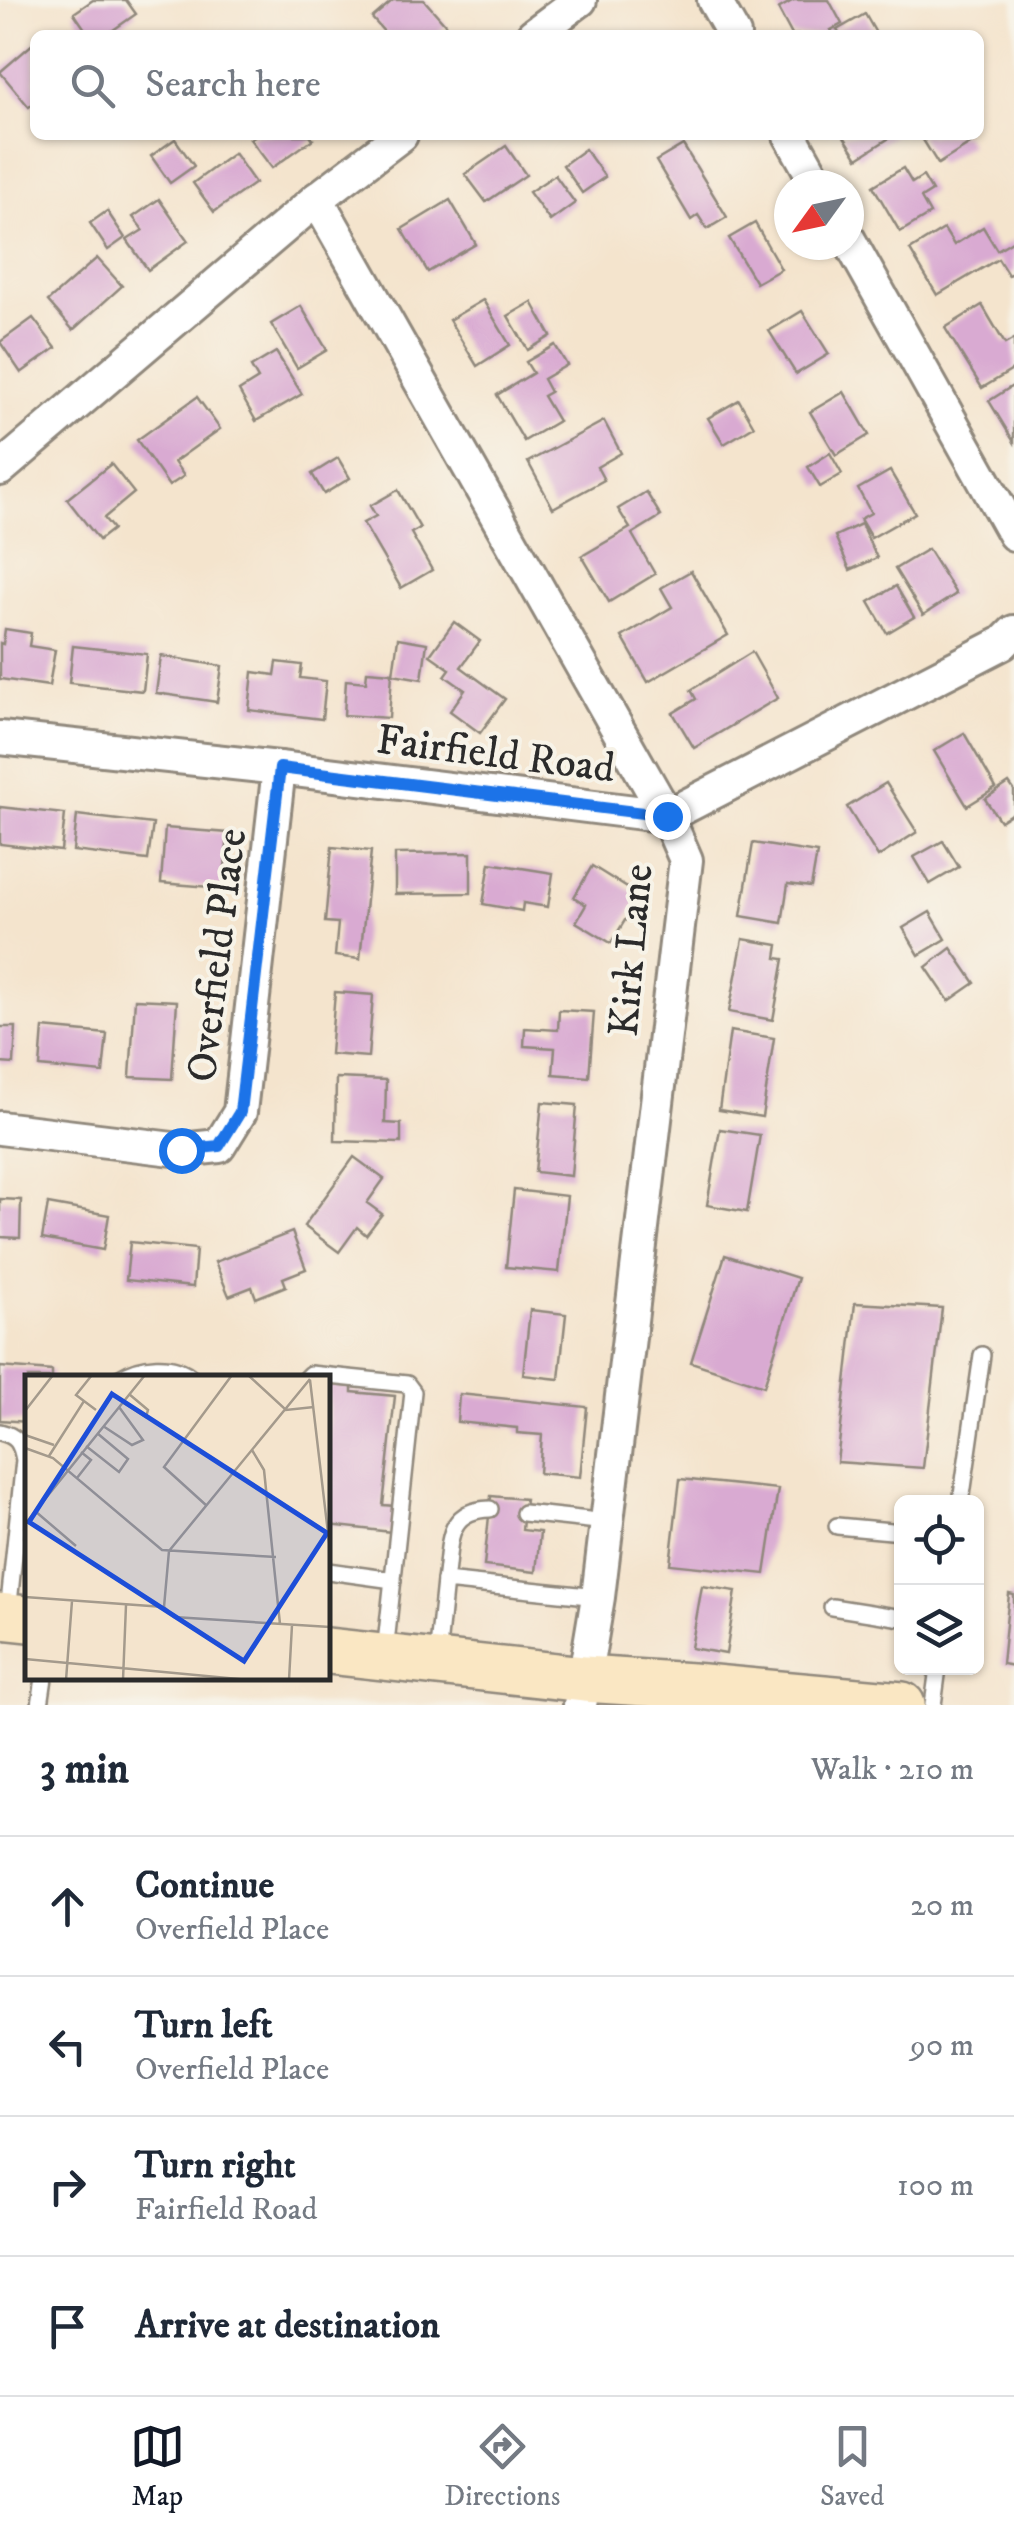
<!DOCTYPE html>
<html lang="en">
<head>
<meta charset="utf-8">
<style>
  :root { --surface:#fff; --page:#f2f2f3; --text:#1f2937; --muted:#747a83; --line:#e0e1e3; --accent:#111827 }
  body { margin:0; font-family:"IM FELL DW Pica",serif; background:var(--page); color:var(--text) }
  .controls { position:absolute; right:30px; bottom:30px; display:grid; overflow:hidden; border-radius:15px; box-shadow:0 2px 8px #0004 }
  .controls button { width:90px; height:90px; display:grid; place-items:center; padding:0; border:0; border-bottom:2px solid var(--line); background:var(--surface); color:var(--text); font:50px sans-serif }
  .compass { position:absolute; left:774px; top:170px; width:90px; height:90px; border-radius:50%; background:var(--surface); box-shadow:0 2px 8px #0004; rotate:237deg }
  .stop { position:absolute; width:30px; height:30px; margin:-22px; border:8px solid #1a73e8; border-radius:50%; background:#fff }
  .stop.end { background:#1a73e8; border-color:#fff; box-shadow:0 2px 10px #0008 }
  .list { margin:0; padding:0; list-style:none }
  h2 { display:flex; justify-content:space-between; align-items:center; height:130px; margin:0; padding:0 40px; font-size:42px }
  h2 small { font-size:32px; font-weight:400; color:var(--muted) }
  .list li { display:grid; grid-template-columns:65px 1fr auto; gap:30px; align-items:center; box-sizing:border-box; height:140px; padding:0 40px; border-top:2px solid var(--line) }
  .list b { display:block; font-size:38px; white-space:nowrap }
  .list p { margin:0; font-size:32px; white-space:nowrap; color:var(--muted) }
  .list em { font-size:32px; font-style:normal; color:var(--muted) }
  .icon { flex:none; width:55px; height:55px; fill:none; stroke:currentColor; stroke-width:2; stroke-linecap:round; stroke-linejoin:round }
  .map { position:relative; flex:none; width:1014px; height:1705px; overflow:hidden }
  .search { position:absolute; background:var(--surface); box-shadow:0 2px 8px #0004; left:30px; right:30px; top:30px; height:110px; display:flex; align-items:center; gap:25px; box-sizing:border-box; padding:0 35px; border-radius:15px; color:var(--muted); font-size:38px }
  .sheet { height:690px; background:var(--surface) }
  nav { display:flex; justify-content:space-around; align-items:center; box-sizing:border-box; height:140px; border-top:2px solid var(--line); background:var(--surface); font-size:28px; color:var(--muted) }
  nav a { display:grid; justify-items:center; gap:5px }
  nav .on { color:var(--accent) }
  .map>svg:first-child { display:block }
</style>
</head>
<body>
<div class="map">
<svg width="1014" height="1705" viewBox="0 0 1014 1705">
  <rect width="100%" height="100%" fill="#f7f3e8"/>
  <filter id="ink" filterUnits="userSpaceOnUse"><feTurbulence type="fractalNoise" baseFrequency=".01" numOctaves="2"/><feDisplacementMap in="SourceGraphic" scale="20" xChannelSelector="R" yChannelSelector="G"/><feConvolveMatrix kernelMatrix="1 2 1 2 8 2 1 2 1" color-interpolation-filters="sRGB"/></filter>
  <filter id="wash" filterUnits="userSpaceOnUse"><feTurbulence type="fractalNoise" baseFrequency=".0048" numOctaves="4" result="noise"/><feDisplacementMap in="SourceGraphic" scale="40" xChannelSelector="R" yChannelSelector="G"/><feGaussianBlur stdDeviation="2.25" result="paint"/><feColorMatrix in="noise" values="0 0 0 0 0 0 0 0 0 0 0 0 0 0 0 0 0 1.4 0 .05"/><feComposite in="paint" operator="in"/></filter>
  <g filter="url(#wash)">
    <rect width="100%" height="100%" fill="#f4e4cd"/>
    <g id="blocks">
      <g fill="#d9aad2">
        <polygon points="93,0 126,0 136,14 106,35 89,35 74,13"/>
        <polygon points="393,0 424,0 446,25 435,35 387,35 372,18"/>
        <polygon points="794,0 829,0 842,24 831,30 834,35 792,35 778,9"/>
        <polygon points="865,14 877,35 840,35 837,30"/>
        <polygon points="35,42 35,102 29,107 0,72"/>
        <polygon points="256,135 310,135 313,139 272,168 250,139"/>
        <polygon points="843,135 894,135 858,158"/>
        <polygon points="920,135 964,135 970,144 938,164"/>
        <polygon points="175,139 194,166 170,183 151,156"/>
        <polygon points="683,145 727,217 707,229 698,215 691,220 656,161"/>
        <polygon points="506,146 526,175 486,202 465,174"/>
        <polygon points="585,149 605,177 582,193 563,165"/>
        <polygon points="234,153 255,183 214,212 193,183"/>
        <polygon points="903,168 912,183 923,176 932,191 921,198 930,214 900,232 873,186"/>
        <polygon points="555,175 575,203 550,221 529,192"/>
        <polygon points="159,199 188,241 148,270 127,240 143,230 133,217"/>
        <polygon points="450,200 476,244 428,272 402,229"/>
        <polygon points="107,211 125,238 108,250 90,223"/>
        <polygon points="755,223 781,269 756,283 729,238"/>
        <polygon points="983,227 997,250 1014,240 1014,272 1008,275 998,259 937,295 910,250 944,229 954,245"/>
        <polygon points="97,258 122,286 73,330 48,301"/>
        <polygon points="483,300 510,345 477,366 449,320"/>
        <polygon points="532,302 551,336 528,350 508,316"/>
        <polygon points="982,305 1005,344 1014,339 1014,369 982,388 945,328"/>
        <polygon points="301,306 327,350 297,368 271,324"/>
        <polygon points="802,311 829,354 796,374 769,331"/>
        <polygon points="33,318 56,348 21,373 0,342"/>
        <polygon points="555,345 567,365 543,379 550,392 543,396 558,421 524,441 497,395 533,373 526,362"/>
        <polygon points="276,352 302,394 256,421 239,391 258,379 251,367"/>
        <polygon points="1014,385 1014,442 989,401"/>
        <polygon points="844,392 869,435 836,455 810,412"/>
        <polygon points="197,397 220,429 174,462 184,476 169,486 137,440"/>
        <polygon points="739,400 754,426 724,444 708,418"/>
        <polygon points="604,421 621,453 597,467 604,480 553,508 528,462"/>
        <polygon points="830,453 842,474 820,487 808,467"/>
        <polygon points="338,458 350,478 324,494 312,474"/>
        <polygon points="111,464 134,493 104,518 113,529 99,540 67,499"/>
        <polygon points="890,471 915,513 871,538 860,519 871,513 858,489"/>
        <polygon points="398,490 420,528 411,533 432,570 401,588 363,523 376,516 370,506"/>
        <polygon points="646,492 661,516 632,534 655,574 609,602 582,556 630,528 618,509"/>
        <polygon points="861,524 877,558 850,570 835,536"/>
        <polygon points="928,549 956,594 923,615 895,569"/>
        <polygon points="691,571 728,635 648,682 622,637 672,607 661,588"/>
        <polygon points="896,586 914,617 887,633 869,602"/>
        <polygon points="454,622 480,641 461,667 505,699 480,733 450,711 465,690 445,676 450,669 430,655"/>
        <polygon points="5,629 31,633 29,646 55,650 49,686 0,679 0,643 3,644"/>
        <polygon points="398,638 427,643 422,679 393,674"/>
        <polygon points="73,646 147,654 143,691 69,683"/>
        <polygon points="752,652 778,698 694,748 673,713 696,699 691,690"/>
        <polygon points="161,656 222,666 217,702 156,693"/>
        <polygon points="277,662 302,665 300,678 326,681 322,719 249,710 253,672 275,675"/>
        <polygon points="367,671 392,673 389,718 344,715 346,680 366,682"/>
        <polygon points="964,733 996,788 967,806 934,751"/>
        <polygon points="886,783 917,832 878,857 847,807"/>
        <polygon points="1009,783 1014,790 1014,812 1000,821 985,799"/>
        <polygon points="0,807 65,814 61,851 0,844"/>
        <polygon points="77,815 153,824 148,860 73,851"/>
        <polygon points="165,828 228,833 223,888 161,883"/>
        <polygon points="943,841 959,867 930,884 914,857"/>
        <polygon points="753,843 817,853 811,887 788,884 782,923 741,916"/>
        <polygon points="332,847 371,851 360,959 335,956 338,923 325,922"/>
        <polygon points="471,853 471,893 395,894 395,854"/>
        <polygon points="490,863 553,873 548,907 523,903 522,911 483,904"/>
        <polygon points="592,866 640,896 611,943 576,922 586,905 574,897"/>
        <polygon points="930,912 946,939 919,955 903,928"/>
        <polygon points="743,939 778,945 776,958 784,959 773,1020 729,1012"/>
        <polygon points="951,948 975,983 949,1001 926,967"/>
        <polygon points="335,992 373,995 368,1057 330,1054"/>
        <polygon points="135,999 177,1001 172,1079 130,1077"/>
        <polygon points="559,1010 594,1012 589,1077 553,1074 555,1048 524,1046 525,1028 558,1030"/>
        <polygon points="0,1027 16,1027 14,1064 0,1063"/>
        <polygon points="43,1028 107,1034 103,1073 40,1067"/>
        <polygon points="730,1031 774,1038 762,1117 719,1110"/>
        <polygon points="336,1078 386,1080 385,1123 401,1124 401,1143 335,1141"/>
        <polygon points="542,1102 577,1105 571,1176 535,1172"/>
        <polygon points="720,1129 760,1135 747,1212 707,1205"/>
        <polygon points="354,1157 384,1179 367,1203 382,1214 366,1235 357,1227 339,1252 304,1226"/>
        <polygon points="514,1190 567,1196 559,1272 506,1267"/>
        <polygon points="0,1199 21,1200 20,1238 0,1237"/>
        <polygon points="48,1204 109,1215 103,1250 42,1239"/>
        <polygon points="292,1232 306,1269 283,1278 286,1286 256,1298 252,1287 229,1296 215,1262"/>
        <polygon points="130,1242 196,1249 193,1287 126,1280"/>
        <polygon points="725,1255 798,1278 764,1386 691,1362"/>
        <polygon points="855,1303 942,1308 923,1468 837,1462"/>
        <polygon points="530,1310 566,1314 559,1379 523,1375"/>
        <polygon points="0,1367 52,1371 52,1378 28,1378 28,1422 0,1420"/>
        <polygon points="328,1384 352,1387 352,1392 395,1396 383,1505 395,1506 392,1532 328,1525"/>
        <polygon points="459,1394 587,1407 580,1477 539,1473 542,1435 517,1433 517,1428 457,1422"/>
        <polygon points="680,1479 778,1489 765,1574 670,1564"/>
        <polygon points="491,1496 525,1499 522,1530 540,1532 536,1572 484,1566"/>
        <polygon points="702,1586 736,1591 726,1654 691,1648"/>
        <polygon points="1009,1594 1014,1595 1014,1666 1002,1664"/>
      </g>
    </g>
  </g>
  <g filter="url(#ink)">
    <use href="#blocks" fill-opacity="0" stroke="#90887c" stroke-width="2.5"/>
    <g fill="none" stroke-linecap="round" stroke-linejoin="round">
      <g stroke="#90887c" stroke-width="20">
        <g id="lane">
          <path d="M120 1378C140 1365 173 1361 192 1378"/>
          <polyline points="306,1378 310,1374 407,1384 413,1392 385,1653"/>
          <path d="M0 1432C17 1436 21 1443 24 1460L8 1613"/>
          <polyline points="961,1502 982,1355"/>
          <polyline points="524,1513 607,1522"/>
          <polyline points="837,1526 902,1532"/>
          <polyline points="328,1571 393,1580"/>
          <path d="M445 1581C451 1545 444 1510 490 1509"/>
          <polyline points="832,1607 902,1618"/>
          <polyline points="437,1658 445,1581 598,1597"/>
          <polyline points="40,1705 44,1678"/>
          <polyline points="933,1705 938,1668"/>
        </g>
      </g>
      <g stroke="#90887c" stroke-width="38">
        <g id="street">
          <polyline points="714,0 734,35"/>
          <polyline points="533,35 580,0"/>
          <polyline points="790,135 818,185"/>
          <polyline points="317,199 667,816 686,860 598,1597 580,1705"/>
          <polyline points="849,240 1014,534"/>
          <polyline points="0,469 317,199 401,135"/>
          <polyline points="0,738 279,768 667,816 1003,643 1014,632"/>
          <polyline points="0,1128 181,1150 219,1146 240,1112 279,768"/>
        </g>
      </g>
      <g stroke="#90887c" stroke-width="50">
        <g id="secondary">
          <polyline points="0,1616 28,1619"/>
          <polyline points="328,1651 584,1679 692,1686 902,1705"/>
        </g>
      </g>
      <use href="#lane" stroke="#fff" stroke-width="15"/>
      <use href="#street" stroke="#fff" stroke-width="32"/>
      <use href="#secondary" stroke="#fae7c3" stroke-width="45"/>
    </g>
  </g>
  <g fill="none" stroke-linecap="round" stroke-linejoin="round" filter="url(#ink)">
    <polyline stroke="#1a73e8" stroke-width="12" points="181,1150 219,1146 240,1112 280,768 667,816"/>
  </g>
  <g text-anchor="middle" stroke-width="8" stroke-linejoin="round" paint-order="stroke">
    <g font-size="42" fill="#2b2b2b" stroke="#f7f3e8">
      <text transform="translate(496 752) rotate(7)" y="15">Fairfield Road</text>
      <text transform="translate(629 950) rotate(-85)" y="15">Kirk Lane</text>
      <text transform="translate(215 955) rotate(-83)" y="15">Overfield Place</text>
    </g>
  </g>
  <g transform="translate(25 1375)">
    <rect width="305" height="305" fill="#f4e4cd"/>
    <path fill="none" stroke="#a49a8c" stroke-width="2.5" d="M223 0 261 35 289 32M285 5 305 175M59 26 51 20 67 0M97 27 121 42 123 35 104 19M0 36 28 0M78 51 107 70 118 65 94 32M0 60 29 70M61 71 94 97 103 84 72 58M0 73 28 83 137 175 251 182M227 75 239 95 255 249M24 81 59 26 71 35M52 103 66 85 56 77M182 131 139 92 207 0M10 136 51 171M0 149 120 0M0 222 139 232 149 242 305 252M139 232 144 176 285 4M0 284 224 305M41 305 47 226M98 305 101 230M264 305 267 250"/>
    <path fill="#1d4ed8" fill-opacity="0.15" stroke="#1d4ed8" stroke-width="5" d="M87 19 302 158 219 286 4 147Z"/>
    <rect width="305" height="305" fill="none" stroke="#2b2b2b" stroke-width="5"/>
  </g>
</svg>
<div class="controls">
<button><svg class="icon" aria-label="locate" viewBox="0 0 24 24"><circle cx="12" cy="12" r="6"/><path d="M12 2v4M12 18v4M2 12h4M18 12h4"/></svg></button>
<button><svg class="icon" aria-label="layers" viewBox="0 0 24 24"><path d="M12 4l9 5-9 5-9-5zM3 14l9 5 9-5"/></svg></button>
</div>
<svg class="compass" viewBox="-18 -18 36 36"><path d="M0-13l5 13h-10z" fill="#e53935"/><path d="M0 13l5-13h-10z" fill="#747a83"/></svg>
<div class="stop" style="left:181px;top:1150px"></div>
<div class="stop end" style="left:667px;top:816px"></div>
<div class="search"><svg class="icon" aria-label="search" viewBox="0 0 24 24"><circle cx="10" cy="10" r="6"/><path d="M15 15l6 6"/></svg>Search here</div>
</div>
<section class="sheet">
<h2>3 min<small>Walk · 210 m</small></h2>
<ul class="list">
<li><svg class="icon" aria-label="ahead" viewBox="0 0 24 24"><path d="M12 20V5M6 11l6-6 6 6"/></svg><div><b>Continue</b><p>Overfield Place</p></div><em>20 m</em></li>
<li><svg class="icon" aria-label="left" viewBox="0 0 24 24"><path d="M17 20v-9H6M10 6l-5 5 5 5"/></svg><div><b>Turn left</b><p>Overfield Place</p></div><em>90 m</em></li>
<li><svg class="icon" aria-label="right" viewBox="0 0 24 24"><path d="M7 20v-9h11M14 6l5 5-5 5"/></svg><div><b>Turn right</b><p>Fairfield Road</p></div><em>100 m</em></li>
<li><svg class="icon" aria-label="arrive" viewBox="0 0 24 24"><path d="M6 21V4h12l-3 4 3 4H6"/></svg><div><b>Arrive at destination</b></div></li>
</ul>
</section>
<nav>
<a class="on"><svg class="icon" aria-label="map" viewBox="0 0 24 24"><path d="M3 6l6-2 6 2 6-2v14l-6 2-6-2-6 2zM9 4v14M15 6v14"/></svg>Map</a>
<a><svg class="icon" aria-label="directions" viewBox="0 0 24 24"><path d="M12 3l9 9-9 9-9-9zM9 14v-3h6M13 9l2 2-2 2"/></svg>Directions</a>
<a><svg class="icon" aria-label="saved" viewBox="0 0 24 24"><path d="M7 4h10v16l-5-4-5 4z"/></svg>Saved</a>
</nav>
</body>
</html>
